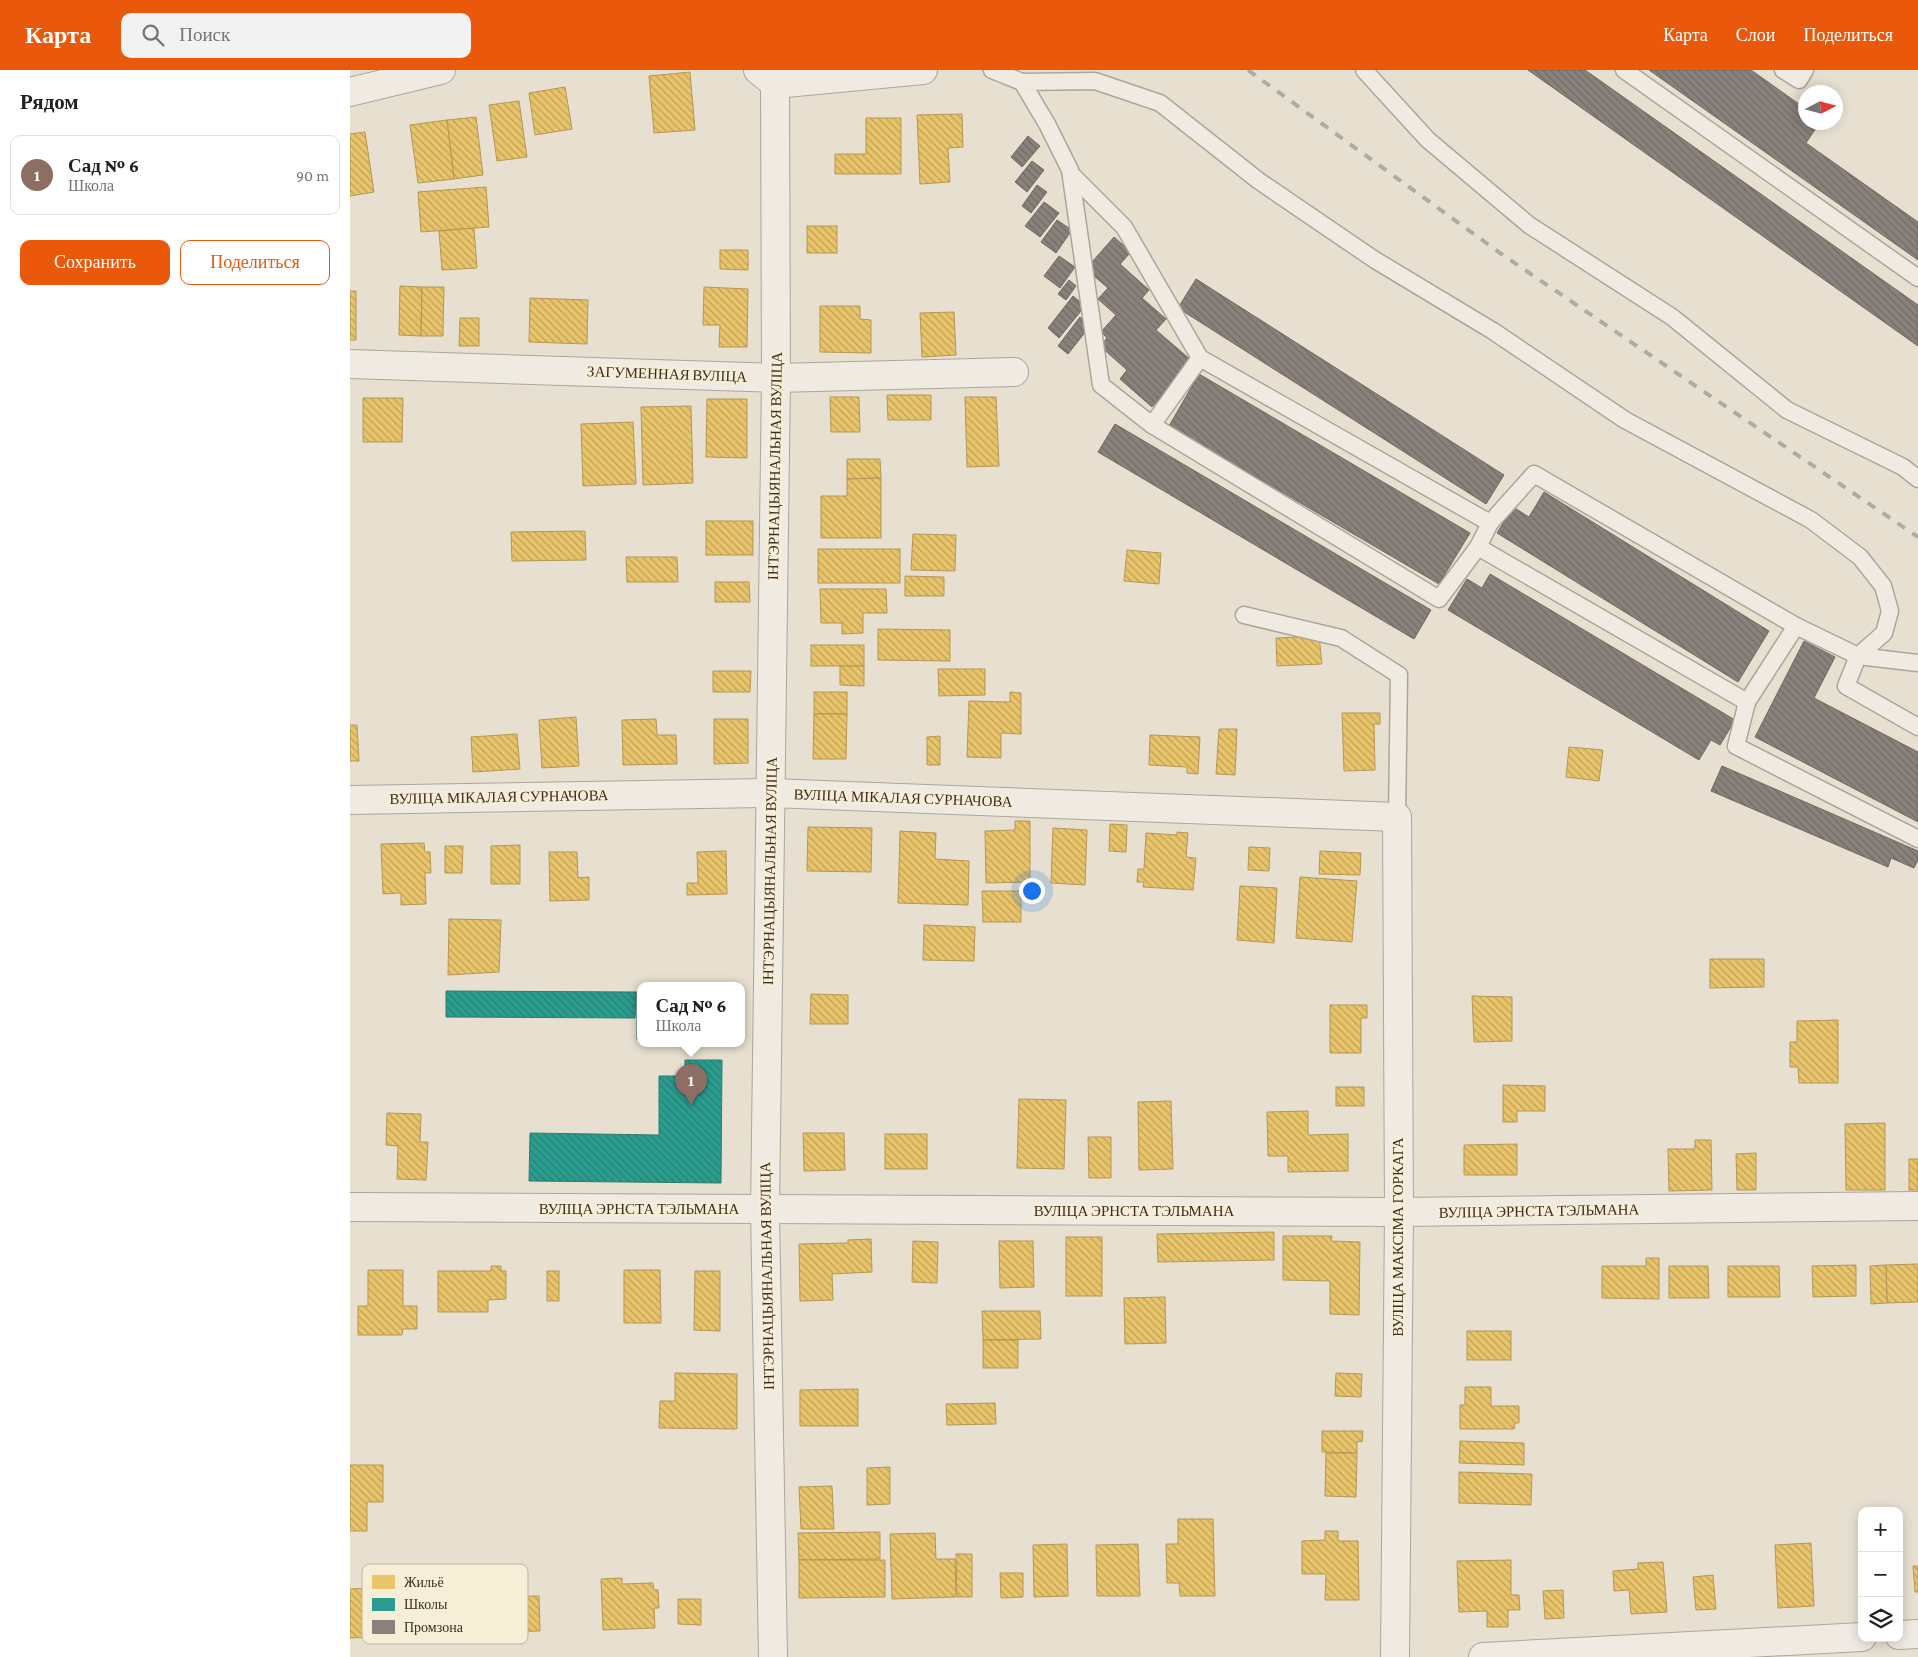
<!DOCTYPE html>
<html lang="ru">
<head>
<meta charset="utf-8">
<style>
  :root { --surface:#fff; --page:#f2f2f2; --text:#202124; --muted:#757577; --line:#e0e0e0; --accent:#ea580c }
  body { margin:0; font-family:"Crimson Pro",serif; background:var(--page); color:var(--text) }
  .controls { position:absolute; right:15px; bottom:15px; display:grid; overflow:hidden; border-radius:10px; box-shadow:0 2px 12px #0003 }
  .controls button { width:45px; height:45px; display:grid; place-items:center; padding:0; border:0; border-bottom:1px solid var(--line); background:var(--surface); color:var(--text); font:25px sans-serif }
  .compass { position:absolute; left:1448px; top:15px; width:45px; height:45px; border-radius:50%; background:var(--surface); box-shadow:0 2px 12px #0003; rotate:84deg }
  .you { position:absolute; left:681px; top:820px; width:18px; height:18px; margin:-12px; border:4px solid #fff; border-radius:50%; background:#1a73e8; box-shadow:0 0 0 8px #1a73e833 }
  .badge { display:grid; place-items:center; width:32px; height:32px; border-radius:50%; background:var(--accent); color:#fff; font-size:16px; font-weight:700 }
  .pin { position:absolute; translate:-50% -41px; filter:drop-shadow(0 1px 2px #0008) }
  .pin::after { content:''; position:absolute; top:26px; width:18px; height:15px; background:inherit; clip-path:polygon(0 0,100% 0,50% 100%) }
  .popup { position:absolute; left:287px; top:912px; width:108px; height:65px; box-sizing:border-box; display:grid; place-content:center; border-radius:10px; background:var(--surface); filter:drop-shadow(0 1px 4px #0005); font-size:16px; white-space:nowrap; color:var(--muted) }
  .popup b { font-size:19px; color:var(--text) }
  .popup::after { content:''; position:absolute; left:50%; top:100%; margin-left:-10px; border:10px solid transparent; border-top-color:var(--surface) }
  .list { margin:0; padding:0; list-style:none }
  h2 { display:flex; justify-content:space-between; align-items:center; height:65px; margin:0; padding:0 20px; font-size:21px }
  h2 small { font-size:16px; font-weight:400; color:var(--muted) }
  .list li { display:grid; grid-template-columns:32px 1fr auto; gap:15px; align-items:center; box-sizing:border-box; height:80px; margin:0 10px 10px; padding:0 10px; border:1px solid var(--line); border-radius:10px }
  .list b { display:block; font-size:19px; white-space:nowrap }
  .list p { margin:0; font-size:16px; white-space:nowrap; color:var(--muted) }
  .list em { font-size:16px; font-style:normal; color:var(--muted) }
  .actions { display:flex; gap:10px; padding:15px 20px }
  .actions a { flex:1; padding:11px 0; border:1px solid var(--accent); border-radius:10px; text-align:center; font-size:18px; color:var(--accent) }
  .actions .main { background:var(--accent); color:#fff }
  .icon { flex:none; width:28px; height:28px; fill:none; stroke:currentColor; stroke-width:2; stroke-linecap:round; stroke-linejoin:round }
  .map { position:relative; flex:none; width:1568px; height:1587px; overflow:hidden }
  header { display:flex; align-items:center; gap:30px; box-sizing:border-box; height:70px; padding:0 25px; background:var(--accent); color:#fff }
  header strong { font-size:24px }
  nav { display:flex; gap:28px; margin-inline-start:auto; font-size:18px }
  .search { width:350px; height:45px; background:var(--page); display:flex; align-items:center; gap:12px; box-sizing:border-box; padding:0 18px; border-radius:10px; color:var(--muted); font-size:19px }
  main { display:flex }
  aside { flex:1; background:var(--surface) }
  .map>svg:first-child { display:block }
</style>
</head>
<body>
<header>
<strong>Карта</strong>
<div class="search"><svg class="icon" aria-label="search" viewBox="0 0 24 24"><circle cx="10" cy="10" r="6"/><path d="M15 15l6 6"/></svg>Поиск</div>
<nav><a>Карта</a><a>Слои</a><a>Поделиться</a></nav>
</header>
<main>
<aside>
<h2>Рядом<small></small></h2>
<ul class="list">
<li><span class="badge" style="background:#8d6e63">1</span><div><b>Сад № 6</b><p>Школа</p></div><em>90 m</em></li>
</ul>
<div class="actions"><a class="main">Сохранить</a><a>Поделиться</a></div>
</aside>
<div class="map">
<svg width="1568" height="1587" viewBox="0 0 1568 1587">
  <defs>
    <pattern id="homes-back-hatch" width="6" height="6" patternUnits="userSpaceOnUse" patternTransform="scale(1.25)"><rect width="6" height="6" fill="#e9c46a"/><path d="M-1 5l2 2M0 0l6 6M5-1l2 2" fill="none" stroke="#bea057"/></pattern>
    <pattern id="schools-back-hatch" width="6" height="6" patternUnits="userSpaceOnUse" patternTransform="scale(1.25)"><rect width="6" height="6" fill="#2a9d8f"/><path d="M-1 5l2 2M0 0l6 6M5-1l2 2" fill="none" stroke="#258074"/></pattern>
    <pattern id="industry-back-hatch" width="6" height="6" patternUnits="userSpaceOnUse" patternTransform="scale(1.25)"><rect width="6" height="6" fill="#8a817c"/><path d="M-1 5l2 2M0 0l6 6M5-1l2 2" fill="none" stroke="#726a65"/></pattern>
  </defs>
  <rect width="100%" height="100%" fill="#e7e0d1"/>
  <g fill="url(#homes-back-hatch)" stroke="#b59754">
    <polygon points="340,2 345,60 304,63 299,6"/>
    <polygon points="215,17 222,59 185,65 179,23"/>
    <polygon points="169,31 177,87 147,91 139,35"/>
    <polygon points="612,44 613,77 598,78 600,112 570,114 567,45"/>
    <polygon points="126,47 133,105 104,109 97,50"/>
    <polygon points="516,48 551,48 551,104 485,104 485,84 516,84"/>
    <polygon points="97,50 104,109 68,113 60,55"/>
    <polygon points="15,62 24,122 0,126 0,64"/>
    <polygon points="136,117 139,157 71,162 68,122"/>
    <rect x="457" y="156" width="30" height="27"/>
    <polygon points="124,158 127,198 92,200 89,161"/>
    <polygon points="370,180 398,180 398,200 370,199"/>
    <polygon points="50,216 72,217 71,266 49,265"/>
    <polygon points="72,217 94,217 93,266 71,266"/>
    <polygon points="354,217 398,219 397,277 369,277 370,255 353,255"/>
    <rect x="0" y="221" width="6" height="49"/>
    <polygon points="180,228 238,230 237,274 179,272"/>
    <polygon points="470,236 510,236 510,249 521,250 521,283 470,282"/>
    <polygon points="604,242 606,285 572,287 570,243"/>
    <polygon points="110,248 129,248 129,276 109,276"/>
    <polygon points="537,325 581,325 581,350 538,350"/>
    <polygon points="480,327 509,327 510,362 481,362"/>
    <polygon points="615,327 646,327 649,396 617,397"/>
    <polygon points="13,328 53,328 52,372 13,372"/>
    <polygon points="357,329 397,329 397,388 356,387"/>
    <polygon points="341,336 343,413 293,415 291,337"/>
    <polygon points="283,352 286,414 233,416 231,354"/>
    <polygon points="497,389 530,389 531,408 497,409"/>
    <polygon points="531,408 531,468 471,468 471,426 497,426 497,409"/>
    <rect x="356" y="451" width="47" height="34"/>
    <polygon points="235,461 236,490 162,491 161,462"/>
    <polygon points="563,464 606,465 605,501 561,500"/>
    <rect x="468" y="479" width="82" height="34"/>
    <polygon points="777,480 811,483 809,514 774,511"/>
    <polygon points="276,487 327,487 328,512 277,512"/>
    <polygon points="555,506 594,507 594,526 555,526"/>
    <polygon points="365,512 399,512 400,532 365,532"/>
    <polygon points="470,519 536,519 537,543 513,543 513,563 492,564 492,553 471,553"/>
    <polygon points="528,559 600,560 600,591 528,590"/>
    <polygon points="969,566 972,594 927,596 926,568"/>
    <rect x="461" y="575" width="53" height="21"/>
    <polygon points="490,596 514,596 514,616 490,615"/>
    <polygon points="588,599 635,599 635,625 589,626"/>
    <polygon points="363,601 401,601 400,622 363,622"/>
    <rect x="464" y="622" width="33" height="22"/>
    <polygon points="660,622 671,623 671,664 651,663 651,688 617,687 619,631 660,632"/>
    <polygon points="992,643 1030,643 1030,654 1024,654 1025,700 994,701"/>
    <polygon points="464,644 497,644 496,689 463,689"/>
    <polygon points="226,647 229,696 192,698 189,650"/>
    <polygon points="306,649 307,665 326,665 327,694 273,695 272,650"/>
    <polygon points="364,649 398,649 398,693 364,694"/>
    <polygon points="0,655 7,655 9,691 0,691"/>
    <polygon points="869,659 887,659 885,705 866,704"/>
    <polygon points="167,664 170,699 123,702 121,667"/>
    <polygon points="800,665 850,667 848,704 837,703 837,697 799,695"/>
    <polygon points="590,666 590,695 577,695 577,667"/>
    <polygon points="1219,677 1253,680 1249,711 1216,707"/>
    <polygon points="665,751 680,751 680,812 636,813 635,761 665,760"/>
    <polygon points="760,754 777,755 776,782 759,781"/>
    <polygon points="458,757 522,758 521,802 457,801"/>
    <polygon points="703,758 737,760 735,815 701,813"/>
    <polygon points="550,761 586,763 585,789 619,791 618,835 548,833"/>
    <polygon points="827,762 838,763 836,787 846,788 843,820 793,817 794,812 787,812 788,799 794,799 796,763 827,765"/>
    <polygon points="74,773 75,782 80,782 81,803 75,803 76,834 51,835 51,823 33,824 31,774"/>
    <polygon points="170,775 170,814 141,814 141,776"/>
    <polygon points="95,776 113,776 112,803 95,803"/>
    <polygon points="899,777 920,778 919,801 898,800"/>
    <polygon points="376,781 377,824 337,825 337,813 348,813 347,782"/>
    <polygon points="970,781 1011,783 1010,805 969,804"/>
    <polygon points="199,782 227,782 228,808 239,807 239,830 200,831"/>
    <polygon points="950,807 1007,811 1002,872 946,868"/>
    <polygon points="890,816 927,818 924,873 887,870"/>
    <polygon points="632,821 671,821 671,852 633,852"/>
    <polygon points="99,849 151,850 149,902 98,905"/>
    <polygon points="574,855 625,857 624,891 573,890"/>
    <polygon points="1360,889 1414,889 1414,917 1360,918"/>
    <polygon points="461,924 498,925 498,954 460,954"/>
    <polygon points="1122,926 1162,927 1162,971 1124,972"/>
    <polygon points="980,935 1017,935 1017,948 1011,948 1011,983 980,983"/>
    <polygon points="1488,950 1488,1013 1449,1013 1448,997 1440,997 1440,972 1447,972 1447,951"/>
    <polygon points="1153,1015 1195,1016 1195,1041 1167,1041 1167,1052 1153,1052"/>
    <rect x="986" y="1017" width="28" height="19"/>
    <polygon points="669,1029 716,1030 714,1099 667,1098"/>
    <polygon points="821,1031 823,1099 789,1100 788,1032"/>
    <polygon points="958,1041 958,1065 998,1064 998,1101 938,1102 938,1086 918,1086 917,1042"/>
    <polygon points="37,1043 71,1044 70,1072 78,1072 76,1110 47,1109 48,1076 36,1075"/>
    <polygon points="1535,1053 1535,1120 1496,1120 1495,1054"/>
    <polygon points="453,1063 494,1063 495,1100 454,1101"/>
    <rect x="535" y="1064" width="42" height="35"/>
    <polygon points="738,1067 761,1067 761,1108 739,1108"/>
    <polygon points="1345,1070 1361,1070 1362,1120 1319,1121 1318,1079 1345,1079"/>
    <polygon points="1167,1074 1167,1105 1114,1105 1114,1075"/>
    <polygon points="1406,1083 1406,1120 1387,1120 1386,1084"/>
    <rect x="1559" y="1089" width="9" height="31"/>
    <polygon points="924,1162 924,1190 808,1192 807,1164"/>
    <polygon points="933,1166 982,1166 981,1171 1010,1172 1009,1245 980,1244 980,1211 933,1210"/>
    <rect x="716" y="1167" width="36" height="59"/>
    <polygon points="521,1169 522,1202 482,1204 483,1230 450,1231 449,1174 498,1173 498,1170"/>
    <polygon points="563,1171 588,1172 587,1213 562,1212"/>
    <polygon points="649,1171 683,1171 684,1217 650,1218"/>
    <polygon points="1296,1188 1309,1188 1309,1229 1252,1228 1252,1196 1296,1196"/>
    <polygon points="1568,1194 1568,1232 1537,1233 1536,1195"/>
    <polygon points="1506,1195 1506,1226 1463,1227 1462,1196"/>
    <polygon points="1536,1195 1537,1233 1521,1234 1520,1196"/>
    <polygon points="141,1196 151,1196 151,1201 156,1201 156,1229 138,1230 138,1242 88,1242 88,1201 141,1201"/>
    <polygon points="1319,1196 1358,1196 1359,1228 1319,1228"/>
    <polygon points="1378,1196 1429,1196 1430,1227 1378,1227"/>
    <polygon points="18,1200 53,1200 53,1236 67,1236 67,1259 53,1259 52,1265 8,1265 8,1236 18,1236"/>
    <polygon points="274,1200 310,1200 311,1253 274,1253"/>
    <rect x="197" y="1201" width="12" height="30"/>
    <polygon points="345,1201 370,1201 370,1261 344,1260"/>
    <polygon points="815,1227 816,1273 775,1274 774,1228"/>
    <polygon points="632,1241 690,1241 691,1269 633,1270"/>
    <rect x="1117" y="1261" width="44" height="29"/>
    <rect x="633" y="1270" width="35" height="28"/>
    <polygon points="325,1303 387,1304 387,1359 309,1358 310,1331 325,1331"/>
    <polygon points="986,1303 1012,1304 1011,1327 985,1326"/>
    <polygon points="1115,1317 1141,1317 1141,1336 1169,1336 1169,1353 1165,1353 1164,1359 1110,1359 1110,1335 1115,1335"/>
    <polygon points="508,1319 508,1356 450,1356 450,1320"/>
    <polygon points="645,1333 646,1354 597,1355 596,1334"/>
    <polygon points="972,1361 1013,1361 1012,1372 1007,1371 1007,1383 972,1382"/>
    <polygon points="1110,1371 1174,1373 1174,1395 1109,1393"/>
    <polygon points="976,1383 1007,1383 1006,1427 975,1426"/>
    <polygon points="0,1395 33,1395 33,1432 17,1432 17,1461 0,1461"/>
    <polygon points="540,1397 540,1434 517,1435 517,1398"/>
    <polygon points="1109,1402 1182,1404 1181,1435 1109,1433"/>
    <polygon points="482,1416 484,1459 451,1459 449,1417"/>
    <polygon points="828,1449 863,1449 865,1526 830,1526 829,1513 817,1513 816,1474 828,1474"/>
    <polygon points="975,1461 988,1461 988,1471 1008,1471 1009,1530 975,1530 976,1504 952,1504 952,1471 975,1470"/>
    <polygon points="530,1462 530,1489 449,1490 448,1463"/>
    <polygon points="585,1463 586,1489 605,1489 606,1527 542,1529 540,1464"/>
    <polygon points="1461,1473 1464,1536 1428,1538 1425,1475"/>
    <polygon points="717,1474 718,1526 684,1527 683,1475"/>
    <polygon points="788,1474 790,1526 747,1526 746,1475"/>
    <polygon points="606,1484 622,1484 622,1527 607,1527"/>
    <polygon points="449,1490 535,1490 535,1527 449,1528"/>
    <polygon points="1161,1490 1161,1525 1169,1525 1170,1540 1158,1540 1158,1557 1137,1557 1137,1541 1109,1542 1107,1491"/>
    <polygon points="1313,1492 1317,1542 1281,1544 1279,1520 1264,1521 1263,1501 1288,1499 1288,1493"/>
    <polygon points="1563,1496 1568,1496 1568,1522 1565,1522"/>
    <polygon points="650,1503 673,1503 673,1527 651,1528"/>
    <polygon points="1363,1505 1366,1539 1346,1540 1343,1507"/>
    <polygon points="272,1508 272,1514 303,1513 304,1520 308,1520 309,1538 304,1538 305,1558 253,1560 251,1509"/>
    <polygon points="41,1517 43,1538 53,1537 54,1553 44,1553 44,1566 0,1568 0,1519"/>
    <polygon points="1213,1520 1214,1548 1195,1549 1193,1521"/>
    <polygon points="189,1526 190,1561 129,1562 128,1527"/>
    <polygon points="328,1529 351,1529 351,1555 328,1554"/>
  </g>
  <g fill="url(#schools-back-hatch)" stroke="#307c6e">
    <polygon points="96,921 286,922 285,948 96,947"/>
    <rect x="287" y="922" width="4" height="47"/>
    <polygon points="335,990 372,990 371,1113 179,1111 180,1063 309,1065 309,1006 335,1006"/>
  </g>
  <g fill="url(#industry-back-hatch)" stroke="#736860">
    <polygon points="1178,0 1235,0 1568,235 1568,276"/>
    <polygon points="1299,0 1401,0 1456,39 1456,52 1470,52 1456,73 1568,152 1568,190"/>
    <polygon points="678,66 690,76 672,97 661,87"/>
    <polygon points="682,91 694,100 677,122 665,112"/>
    <polygon points="687,115 697,122 681,143 672,136"/>
    <polygon points="694,132 709,143 690,167 675,156"/>
    <polygon points="707,150 722,160 706,183 691,172"/>
    <polygon points="764,167 781,182 770,194 799,220 792,228 816,249 806,260 842,291 802,337 770,309 777,300 750,276 757,268 751,262 766,245 748,229 758,218 736,199"/>
    <polygon points="709,186 725,197 710,218 694,206"/>
    <polygon points="846,209 1154,405 1136,434 828,238"/>
    <polygon points="719,210 726,216 716,230 708,224"/>
    <polygon points="723,226 735,236 709,268 698,258"/>
    <polygon points="730,247 740,256 718,284 708,276"/>
    <polygon points="849,304 1120,463 1089,514 819,356"/>
    <polygon points="765,354 1081,540 1064,569 748,382"/>
    <polygon points="1194,422 1419,561 1388,612 1147,463 1163,437 1179,447"/>
    <polygon points="1140,504 1385,650 1370,675 1361,670 1349,690 1098,540 1117,509 1132,518"/>
    <polygon points="1454,571 1485,587 1464,628 1568,682 1568,752 1405,667"/>
    <polygon points="1372,696 1568,781 1568,790 1564,798 1541,788 1538,797 1361,721"/>
  </g>
  <g fill="none" stroke-linecap="round" stroke-linejoin="round">
    <g stroke="#ada599" stroke-width="19">
      <g id="lane">
        <polyline points="642,0 672,12 745,11 810,33 909,111 1025,190 1143,261 1275,350 1461,450 1510,487 1533,516 1540,541 1534,563 1508,586 1446,556 1184,404 1140,453 1128,477 1089,529 802,355 751,315 720,100 697,54 672,12"/>
        <polyline points="1014,0 1078,70 1179,155 1322,247 1437,340 1553,397 1568,409"/>
        <polyline points="1274,0 1568,208"/>
        <polyline points="1433,0 1449,10 1455,0"/>
        <polyline points="721,104 774,157 850,288 1140,453"/>
        <polyline points="802,355 850,288"/>
        <polyline points="1128,477 1397,632 1446,556"/>
        <polyline points="894,545 991,568 1049,605 1047,747"/>
        <polyline points="1568,593 1508,586 1496,616 1568,657"/>
        <polyline points="1397,632 1386,676 1568,769"/>
      </g>
    </g>
    <g stroke="#ada599" stroke-width="30">
      <g id="street">
        <polyline points="408,0 425,14 573,0"/>
        <polyline points="0,22 91,0"/>
        <polyline points="0,294 426,308 664,302"/>
        <polyline points="0,730 421,723 1047,747 1049,1142 1045,1587"/>
        <polyline points="0,1137 1049,1142 1568,1136"/>
        <polyline points="1549,1565 1568,1564"/>
        <polyline points="423,1587 415,1140 426,308 425,14"/>
        <polyline points="1133,1587 1512,1567"/>
      </g>
    </g>
    <use href="#lane" stroke="#efebe3" stroke-width="16"/>
    <use href="#street" stroke="#efebe3" stroke-width="28"/>
    <polyline stroke="#afaaa2" stroke-width="4" stroke-dasharray="9 9" stroke-linecap="butt" points="898,0 1150,183 1568,467"/>
  </g>
  <g text-anchor="middle" stroke-width="5" stroke-linejoin="round" paint-order="stroke">
    <g font-size="15" fill="#3d2e20" stroke="#f7eed8">
      <text transform="translate(317 304) rotate(2)" y="5">ЗАГУМЕННАЯ ВУЛІЦА</text>
      <text transform="translate(425 396) rotate(-89)" y="5">ІНТЭРНАЦЫЯНАЛЬНАЯ ВУЛІЦА</text>
      <text transform="translate(149 727) rotate(-1)" y="5">ВУЛІЦА МІКАЛАЯ СУРНАЧОВА</text>
      <text transform="translate(553 728) rotate(2)" y="5">ВУЛІЦА МІКАЛАЯ СУРНАЧОВА</text>
      <text transform="translate(420 801) rotate(-89)" y="5">ІНТЭРНАЦЫЯНАЛЬНАЯ ВУЛІЦА</text>
      <text x="289" y="1144">ВУЛІЦА ЭРНСТА ТЭЛЬМАНА</text>
      <text x="784" y="1146">ВУЛІЦА ЭРНСТА ТЭЛЬМАНА</text>
      <text transform="translate(1189 1141) rotate(-1)" y="5">ВУЛІЦА ЭРНСТА ТЭЛЬМАНА</text>
      <text transform="translate(1048 1167) rotate(-90)" y="5">ВУЛІЦА МАКСІМА ГОРКАГА</text>
      <text transform="translate(417 1206) rotate(-91)" y="5">ІНТЭРНАЦЫЯНАЛЬНАЯ ВУЛІЦА</text>
    </g>
  </g>
  <rect x="12" y="1494" width="166" height="80" rx="8" fill="#f7eed8" stroke="#bfb4a1" stroke-width="1"/>
  <rect x="22" y="1505" width="23" height="14" fill="#e9c46a"/>
  <rect x="22" y="1528" width="23" height="13" fill="#2a9d8f"/>
  <rect x="22" y="1550" width="23" height="14" fill="#8a817c"/>
  <g font-size="14" fill="#3d2e20">
    <text x="54" y="1517">Жильё</text>
    <text x="54" y="1539">Школы</text>
    <text x="54" y="1562">Промзона</text>
  </g>
</svg>
<div class="controls">
<button>+</button>
<button>−</button>
<button><svg class="icon" aria-label="layers" viewBox="0 0 24 24"><path d="M12 4l9 5-9 5-9-5zM3 14l9 5 9-5"/></svg></button>
</div>
<svg class="compass" viewBox="-18 -18 36 36"><path d="M0-13l5 13h-10z" fill="#e53935"/><path d="M0 13l5-13h-10z" fill="#757577"/></svg>
<div class="you"></div>
<div class="pin badge" style="left:341px;top:1035px;background:#8d6e63">1</div>
<div class="popup"><b>Сад № 6</b>Школа</div>
</div>
</main>
</body>
</html>
